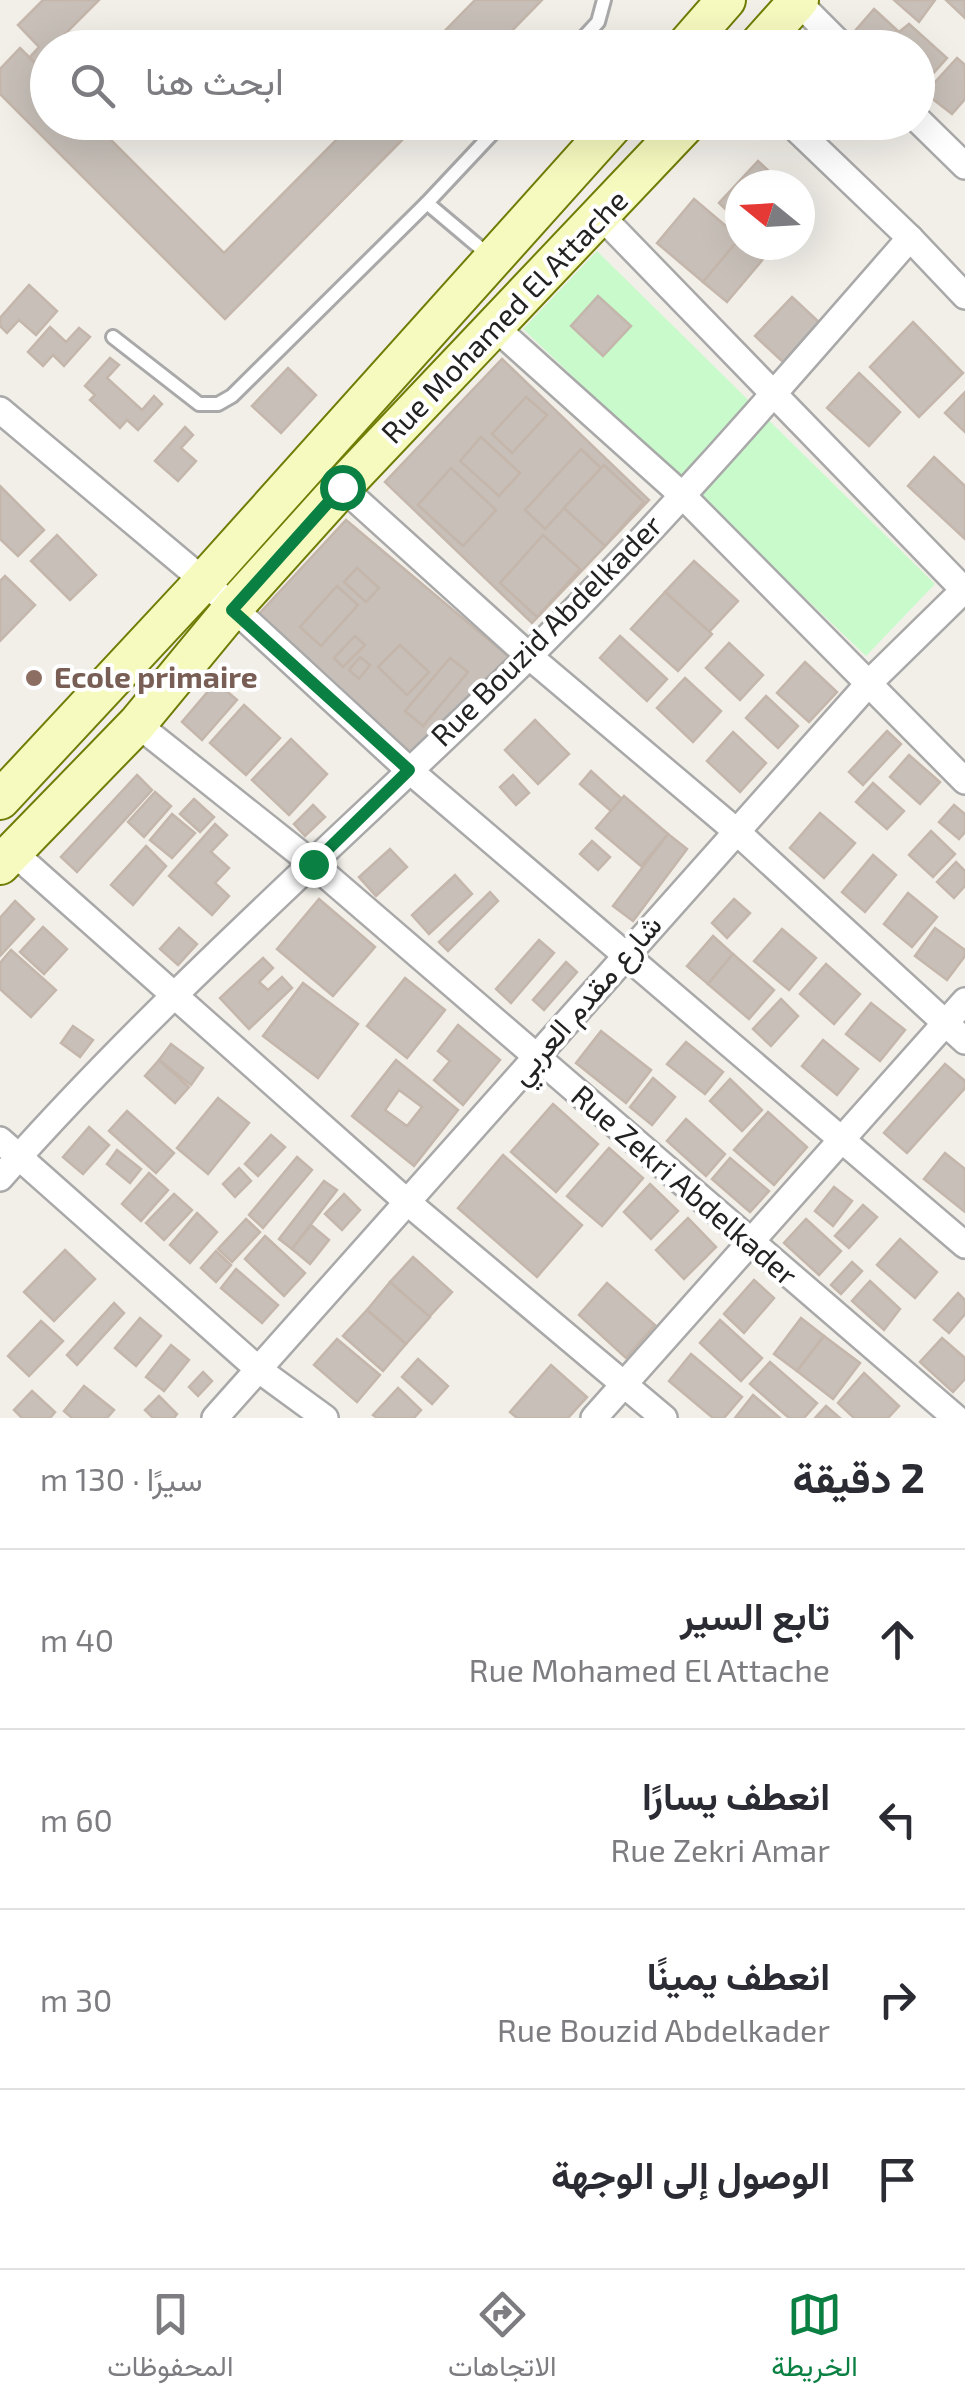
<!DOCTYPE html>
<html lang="ar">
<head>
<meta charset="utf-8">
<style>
  :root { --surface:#fff; --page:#f2f2f3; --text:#2b2b33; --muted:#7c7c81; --line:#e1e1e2; --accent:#0b8043 }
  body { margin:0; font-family:"Exo 2",Vazirmatn,sans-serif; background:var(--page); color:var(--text); direction:rtl }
  .compass { position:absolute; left:725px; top:170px; width:90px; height:90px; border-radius:50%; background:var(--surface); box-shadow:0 10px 40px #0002; rotate:288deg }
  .stop { position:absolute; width:30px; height:30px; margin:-22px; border:8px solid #0b8043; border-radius:50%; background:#fff }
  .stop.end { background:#0b8043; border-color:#fff; box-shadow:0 2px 10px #0008 }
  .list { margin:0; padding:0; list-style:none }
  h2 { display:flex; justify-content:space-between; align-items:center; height:130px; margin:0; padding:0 40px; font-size:42px }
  h2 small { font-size:32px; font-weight:400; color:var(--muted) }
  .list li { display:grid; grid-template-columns:65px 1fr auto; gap:30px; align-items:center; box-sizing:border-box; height:180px; padding:0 40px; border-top:2px solid var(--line) }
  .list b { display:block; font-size:38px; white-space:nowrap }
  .list p { margin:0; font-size:32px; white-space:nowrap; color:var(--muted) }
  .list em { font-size:32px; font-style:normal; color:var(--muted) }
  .icon { flex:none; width:55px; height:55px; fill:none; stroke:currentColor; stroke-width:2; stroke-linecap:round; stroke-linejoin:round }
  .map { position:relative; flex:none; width:965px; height:1418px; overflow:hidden; direction:ltr }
  .search { position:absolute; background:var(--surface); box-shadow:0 10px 40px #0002; left:30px; right:30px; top:30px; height:110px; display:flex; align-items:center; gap:25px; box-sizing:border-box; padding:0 35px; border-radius:55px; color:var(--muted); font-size:38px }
  .sheet { height:850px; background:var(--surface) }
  nav { display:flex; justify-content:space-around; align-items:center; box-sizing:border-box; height:140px; border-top:2px solid var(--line); background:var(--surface); font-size:28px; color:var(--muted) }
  nav a { display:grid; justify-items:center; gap:5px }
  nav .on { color:var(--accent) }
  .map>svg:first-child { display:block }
</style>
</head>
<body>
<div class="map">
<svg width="965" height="1418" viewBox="0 0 965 1418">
  <rect width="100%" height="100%" fill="#f2efe9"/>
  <polygon fill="#c8facc" points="597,251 935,584 866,656 523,329"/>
  <g fill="#c7bfb8" stroke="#c4b6ab" stroke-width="2.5" fill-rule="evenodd">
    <polygon points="43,0 99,0 51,48 48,48 35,64 29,58 39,47 18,25"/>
    <polygon points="475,0 542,0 495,48 428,48"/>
    <polygon points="894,0 935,0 919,22"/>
    <polygon points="946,0 965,0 965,18"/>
    <polygon points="874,9 899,32 909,24 947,58 921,87 918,84 918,48 874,48 855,31"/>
    <polygon points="20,48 48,76 48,122 93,122 224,253 354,122 420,122 225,319 0,94 0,69"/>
    <polygon points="957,58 965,65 965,99 952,114 925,93"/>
    <polygon points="758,161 784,185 740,185 740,223 719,203"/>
    <polygon points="694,199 740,238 703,282 657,243"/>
    <polygon points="740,238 740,245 749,245 764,258 727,302 703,282"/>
    <polygon points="29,285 57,311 36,335 19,320 7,333 0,326 0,318"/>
    <polygon points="598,296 631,326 603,356 571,326"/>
    <polygon points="792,297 820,323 783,362 755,336"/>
    <polygon points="913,322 963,373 919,417 870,367"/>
    <polygon points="50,327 66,342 79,328 90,337 64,366 53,355 43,366 28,352"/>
    <polygon points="110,358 119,365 107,378 142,410 154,396 162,404 138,430 127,420 120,428 90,400 95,395 85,386"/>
    <polygon points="502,359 649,500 532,623 385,482"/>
    <polygon points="288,368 316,395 281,433 252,406"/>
    <polygon points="859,373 900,412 869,446 827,408"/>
    <polygon points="965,392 965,432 945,413"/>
    <polygon points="526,397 547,415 512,453 492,434"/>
    <polygon points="185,427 193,435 181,448 196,461 178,481 155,461"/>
    <polygon points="481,437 520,473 499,496 460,461"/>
    <polygon points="581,449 601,468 545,529 525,510"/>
    <polygon points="934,457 965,486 965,539 908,486"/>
    <polygon points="604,465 644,502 605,546 564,508"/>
    <polygon points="451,468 496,510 463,546 418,505"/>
    <polygon points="0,486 44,530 18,556 0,539"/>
    <polygon points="346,520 509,657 408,755 258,615"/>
    <polygon points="57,535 96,575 70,600 31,561"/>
    <polygon points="543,535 580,569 537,617 500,583"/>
    <polygon points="694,561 738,601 709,632 665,592"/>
    <polygon points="357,568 379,588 366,602 344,582"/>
    <polygon points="5,576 35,605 0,641 0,581"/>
    <polygon points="337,586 358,605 321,646 300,627"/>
    <polygon points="665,592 712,634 678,671 631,629"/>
    <polygon points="355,636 365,645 343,667 334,658"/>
    <polygon points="620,636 667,679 647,701 600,658"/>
    <polygon points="729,643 763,675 740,700 706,668"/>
    <polygon points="400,645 429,672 407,695 378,667"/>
    <polygon points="360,657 370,665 359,679 349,670"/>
    <polygon points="450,658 468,672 423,726 405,711"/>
    <polygon points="805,662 837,692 809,722 777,693"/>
    <polygon points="685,678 721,711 693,742 657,708"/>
    <polygon points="216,682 237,700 202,740 182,722"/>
    <polygon points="766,696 798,726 778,748 746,718"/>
    <polygon points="244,705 280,738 246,775 210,743"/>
    <polygon points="535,720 569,754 538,784 505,750"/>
    <polygon points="887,731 901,744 863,785 849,772"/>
    <polygon points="733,732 766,763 740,792 707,761"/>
    <polygon points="291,739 327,774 289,815 252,780"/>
    <polygon points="909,755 940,782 920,804 890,777"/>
    <polygon points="591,771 622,799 611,811 580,784"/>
    <polygon points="137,775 152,790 77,872 61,857"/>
    <polygon points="513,775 529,793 516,805 500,787"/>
    <polygon points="873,783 904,811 887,829 856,802"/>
    <polygon points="155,792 171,806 144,837 128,822"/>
    <polygon points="624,796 668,834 641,866 596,828"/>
    <polygon points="194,799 214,817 200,832 180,814"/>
    <polygon points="313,805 325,817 305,836 294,824"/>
    <polygon points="954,805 965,814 965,832 959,839 939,822"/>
    <polygon points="820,813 855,843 824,878 790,848"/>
    <polygon points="172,814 195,833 172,858 150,840"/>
    <polygon points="215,824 227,835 211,852 229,868 215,883 229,896 212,915 169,876"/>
    <polygon points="931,831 955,854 933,877 909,855"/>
    <polygon points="668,834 687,849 633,921 613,906"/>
    <polygon points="592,841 610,857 598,870 580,854"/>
    <polygon points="146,846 166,866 133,905 111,885"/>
    <polygon points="390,849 407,867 376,896 359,877"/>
    <polygon points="873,855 896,875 865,912 842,892"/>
    <polygon points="956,862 965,871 965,886 954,898 937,882"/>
    <polygon points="455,875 472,894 429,934 412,915"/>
    <polygon points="490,892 498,901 448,951 439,942"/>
    <polygon points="908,893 937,917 912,947 884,924"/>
    <polygon points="319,899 375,947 333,996 277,949"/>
    <polygon points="734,899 750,913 727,938 712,923"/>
    <polygon points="15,901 34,919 0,956 0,918"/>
    <polygon points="43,927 67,949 44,974 20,952"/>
    <polygon points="179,928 197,944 178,965 160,949"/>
    <polygon points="935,928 965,950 965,956 947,980 915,956"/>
    <polygon points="782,929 816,958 789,990 754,961"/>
    <polygon points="713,936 733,954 708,984 687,966"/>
    <polygon points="539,940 554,953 511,1003 496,989"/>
    <polygon points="11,950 56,990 31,1017 0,989 0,963"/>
    <polygon points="733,954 774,990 749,1019 708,984"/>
    <polygon points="263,958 273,968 259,982 268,990 282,977 292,988 249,1029 220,998"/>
    <polygon points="566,962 577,972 544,1010 533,1000"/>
    <polygon points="826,964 860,994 834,1024 800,994"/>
    <polygon points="405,978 445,1010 407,1058 367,1026"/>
    <polygon points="303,983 358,1024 318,1078 263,1036"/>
    <polygon points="781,999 798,1016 771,1046 753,1029"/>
    <polygon points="871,1003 905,1030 880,1061 846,1034"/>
    <polygon points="458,1025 500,1060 463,1105 434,1080 450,1061 438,1051"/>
    <polygon points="73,1026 93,1040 80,1057 61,1043"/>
    <polygon points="601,1031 651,1070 626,1103 576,1063"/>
    <polygon points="823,1040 858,1069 837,1095 802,1066"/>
    <polygon points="686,1042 723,1072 705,1094 667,1064"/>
    <polygon points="171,1044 203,1068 191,1085 159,1060"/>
    <polygon points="159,1060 189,1087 175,1103 145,1076"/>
    <path d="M396 1060 458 1110 414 1166 352 1116ZM399 1090 422 1107 407 1126 385 1110Z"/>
    <polygon points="945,1064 965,1081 965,1088 907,1153 884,1133"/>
    <polygon points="653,1078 675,1097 652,1125 630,1107"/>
    <polygon points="730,1079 762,1110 742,1131 710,1101"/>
    <polygon points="218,1098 249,1123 208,1174 177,1148"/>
    <polygon points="553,1104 598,1144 556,1192 511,1152"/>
    <polygon points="127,1111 174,1153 156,1173 109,1131"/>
    <polygon points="768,1112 807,1147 774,1185 734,1150"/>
    <polygon points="686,1119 725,1154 706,1176 667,1141"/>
    <polygon points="89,1127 109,1145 83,1174 63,1157"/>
    <polygon points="271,1135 285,1147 258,1176 245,1164"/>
    <polygon points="609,1148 643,1178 602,1226 567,1196"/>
    <polygon points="117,1150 141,1169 130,1183 107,1164"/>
    <polygon points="945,1153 965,1169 965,1212 924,1179"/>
    <polygon points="503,1155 582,1225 537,1277 458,1208"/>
    <polygon points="297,1157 312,1170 263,1228 249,1215"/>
    <polygon points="730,1158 769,1191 750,1212 712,1179"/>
    <polygon points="239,1168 251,1181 235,1197 223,1184"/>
    <polygon points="149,1173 168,1190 141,1221 122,1204"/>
    <polygon points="324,1181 337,1190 292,1249 279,1239"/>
    <polygon points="650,1184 678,1211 651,1239 624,1212"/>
    <polygon points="834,1187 852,1201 833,1226 815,1211"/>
    <polygon points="174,1194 192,1210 164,1240 146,1223"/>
    <polygon points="344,1194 360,1210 342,1230 325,1214"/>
    <polygon points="863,1205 877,1217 849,1248 835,1236"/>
    <polygon points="197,1213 217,1232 190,1263 170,1245"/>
    <polygon points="688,1218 716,1247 684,1279 656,1250"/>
    <polygon points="246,1219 260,1232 232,1262 218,1249"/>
    <polygon points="806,1219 841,1251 819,1275 784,1243"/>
    <polygon points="311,1225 329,1240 310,1264 292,1249"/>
    <polygon points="265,1236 305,1273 284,1296 245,1259"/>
    <polygon points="900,1239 937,1272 915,1298 877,1265"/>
    <polygon points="65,1250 95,1279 54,1321 24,1292"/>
    <polygon points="216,1251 231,1265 216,1282 201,1268"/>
    <polygon points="413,1257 452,1292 429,1317 390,1282"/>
    <polygon points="852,1262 862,1271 841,1294 831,1285"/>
    <polygon points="236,1269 278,1305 262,1323 221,1288"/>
    <polygon points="754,1280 774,1298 744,1333 724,1314"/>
    <polygon points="870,1281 900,1309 884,1330 852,1301"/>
    <polygon points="390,1282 430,1317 406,1344 367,1310"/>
    <polygon points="607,1283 655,1325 626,1358 579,1315"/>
    <polygon points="958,1293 965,1300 965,1314 949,1333 934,1320"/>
    <polygon points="114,1303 124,1313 77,1365 67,1355"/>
    <polygon points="367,1310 406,1344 383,1371 343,1336"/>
    <polygon points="140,1318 161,1336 136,1366 115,1348"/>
    <polygon points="801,1318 824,1336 797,1371 774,1354"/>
    <polygon points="720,1320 762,1358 741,1381 700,1343"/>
    <polygon points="41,1321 63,1341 29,1376 8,1356"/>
    <polygon points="824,1336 860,1363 833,1399 797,1371"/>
    <polygon points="942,1338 965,1358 965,1379 953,1392 920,1362"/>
    <polygon points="337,1339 380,1375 357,1402 314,1365"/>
    <polygon points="171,1345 189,1360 164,1391 146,1377"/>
    <polygon points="691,1354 742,1397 724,1418 713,1418 669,1381"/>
    <polygon points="418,1359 448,1386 432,1404 402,1377"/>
    <polygon points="770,1362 817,1403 804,1418 789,1418 750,1384"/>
    <polygon points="551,1365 587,1397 568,1418 517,1418 510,1412"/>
    <polygon points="203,1372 212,1381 198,1396 189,1387"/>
    <polygon points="864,1373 899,1406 888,1418 854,1418 838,1403"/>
    <polygon points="84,1386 114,1410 107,1418 72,1418 64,1411"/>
    <polygon points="398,1388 421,1410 414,1418 377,1418 373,1415"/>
    <polygon points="32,1391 55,1412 50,1418 22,1418 14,1410"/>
    <polygon points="753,1395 780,1418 735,1418"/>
    <polygon points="159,1396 177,1414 174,1418 153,1418 145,1410"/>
    <polygon points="826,1406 840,1418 815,1418"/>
  </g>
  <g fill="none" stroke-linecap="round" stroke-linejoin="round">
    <g stroke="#a9a9a9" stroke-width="18">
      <g id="lane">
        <polyline points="574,48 598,22 604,0"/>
        <polyline points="427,203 491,257"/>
        <polyline points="113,337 199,404 218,404 232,396 427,203 503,122"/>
      </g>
    </g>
    <g stroke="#a9a9a9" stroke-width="30">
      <g id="street">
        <polyline points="796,0 844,48"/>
        <polyline points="918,120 965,166"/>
        <polyline points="789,122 910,238 965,296"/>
        <polyline points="602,217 965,591"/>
        <polyline points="496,328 681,494 965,781"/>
        <polyline points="0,410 204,581 409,770 965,1245"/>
        <polyline points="342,487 529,656 736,831 965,1041"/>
        <polyline points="137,724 313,864 956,1418"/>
        <polyline points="13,852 406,1201 664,1418"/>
        <polyline points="0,1140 258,1369 325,1418"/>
        <path d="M0 1178C163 993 352 831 528 657 662 524 786 380 910 238"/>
        <polyline points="215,1418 870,682 965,589"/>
        <polyline points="594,1418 965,1001"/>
      </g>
    </g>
    <g stroke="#707d05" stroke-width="42">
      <g id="secondary">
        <polyline points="684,48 726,0"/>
        <polyline points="756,48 799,0"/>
        <polyline points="0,800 204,581 616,122"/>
        <polyline points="0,865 137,724 232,609 342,487 688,122"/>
      </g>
    </g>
    <use href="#lane" stroke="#fff" stroke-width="12"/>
    <use href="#street" stroke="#fff" stroke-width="25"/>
    <use href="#secondary" stroke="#f7fabf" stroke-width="38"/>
  </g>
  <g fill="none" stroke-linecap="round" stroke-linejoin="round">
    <polyline stroke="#0b8043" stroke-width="12" points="313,864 409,770 232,610 342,487"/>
  </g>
  <circle fill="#8d6e63" stroke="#fff" stroke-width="4" cx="34" cy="678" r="10"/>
  <g text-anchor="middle" stroke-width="8" stroke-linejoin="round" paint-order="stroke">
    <g font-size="30" fill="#222" stroke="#fff">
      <text transform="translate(505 317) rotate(-46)" y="10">Rue Mohamed El Attache</text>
      <text transform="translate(547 631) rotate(-45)" y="10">Rue Bouzid Abdelkader</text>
      <text transform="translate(586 1000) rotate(-49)" y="10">شارع مقدم العربي</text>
      <text transform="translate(684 1186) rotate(41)" y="10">Rue Zekri Abdelkader</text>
    </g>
    <g font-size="30" font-weight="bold" fill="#785e54" stroke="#fff" text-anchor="start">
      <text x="54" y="688">Ecole primaire</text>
    </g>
  </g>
</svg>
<svg class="compass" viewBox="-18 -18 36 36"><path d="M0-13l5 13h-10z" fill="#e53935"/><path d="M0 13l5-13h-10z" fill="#7c7c81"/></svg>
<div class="stop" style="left:342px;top:487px"></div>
<div class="stop end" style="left:313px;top:864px"></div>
<div class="search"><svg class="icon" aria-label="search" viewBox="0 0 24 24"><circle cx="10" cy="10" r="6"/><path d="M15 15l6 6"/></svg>ابحث هنا</div>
</div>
<section class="sheet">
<h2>2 دقيقة<small>سيرًا · 130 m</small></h2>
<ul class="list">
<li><svg class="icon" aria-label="ahead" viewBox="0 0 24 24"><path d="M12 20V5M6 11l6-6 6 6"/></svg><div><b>تابع السير</b><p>Rue Mohamed El Attache</p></div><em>40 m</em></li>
<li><svg class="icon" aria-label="left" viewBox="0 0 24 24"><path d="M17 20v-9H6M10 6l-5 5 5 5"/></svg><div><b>انعطف يسارًا</b><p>Rue Zekri Amar</p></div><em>60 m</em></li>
<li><svg class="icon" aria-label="right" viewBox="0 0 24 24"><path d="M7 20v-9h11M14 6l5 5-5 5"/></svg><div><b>انعطف يمينًا</b><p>Rue Bouzid Abdelkader</p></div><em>30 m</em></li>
<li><svg class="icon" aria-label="arrive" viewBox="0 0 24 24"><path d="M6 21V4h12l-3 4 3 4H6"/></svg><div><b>الوصول إلى الوجهة</b></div></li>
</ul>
</section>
<nav>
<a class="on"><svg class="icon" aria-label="map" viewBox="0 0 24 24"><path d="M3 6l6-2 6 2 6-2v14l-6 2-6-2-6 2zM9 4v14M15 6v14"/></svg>الخريطة</a>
<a><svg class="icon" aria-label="directions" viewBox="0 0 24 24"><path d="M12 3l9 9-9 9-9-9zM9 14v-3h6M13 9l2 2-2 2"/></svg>الاتجاهات</a>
<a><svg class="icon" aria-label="saved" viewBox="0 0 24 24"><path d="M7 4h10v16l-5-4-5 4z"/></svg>المحفوظات</a>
</nav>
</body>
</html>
